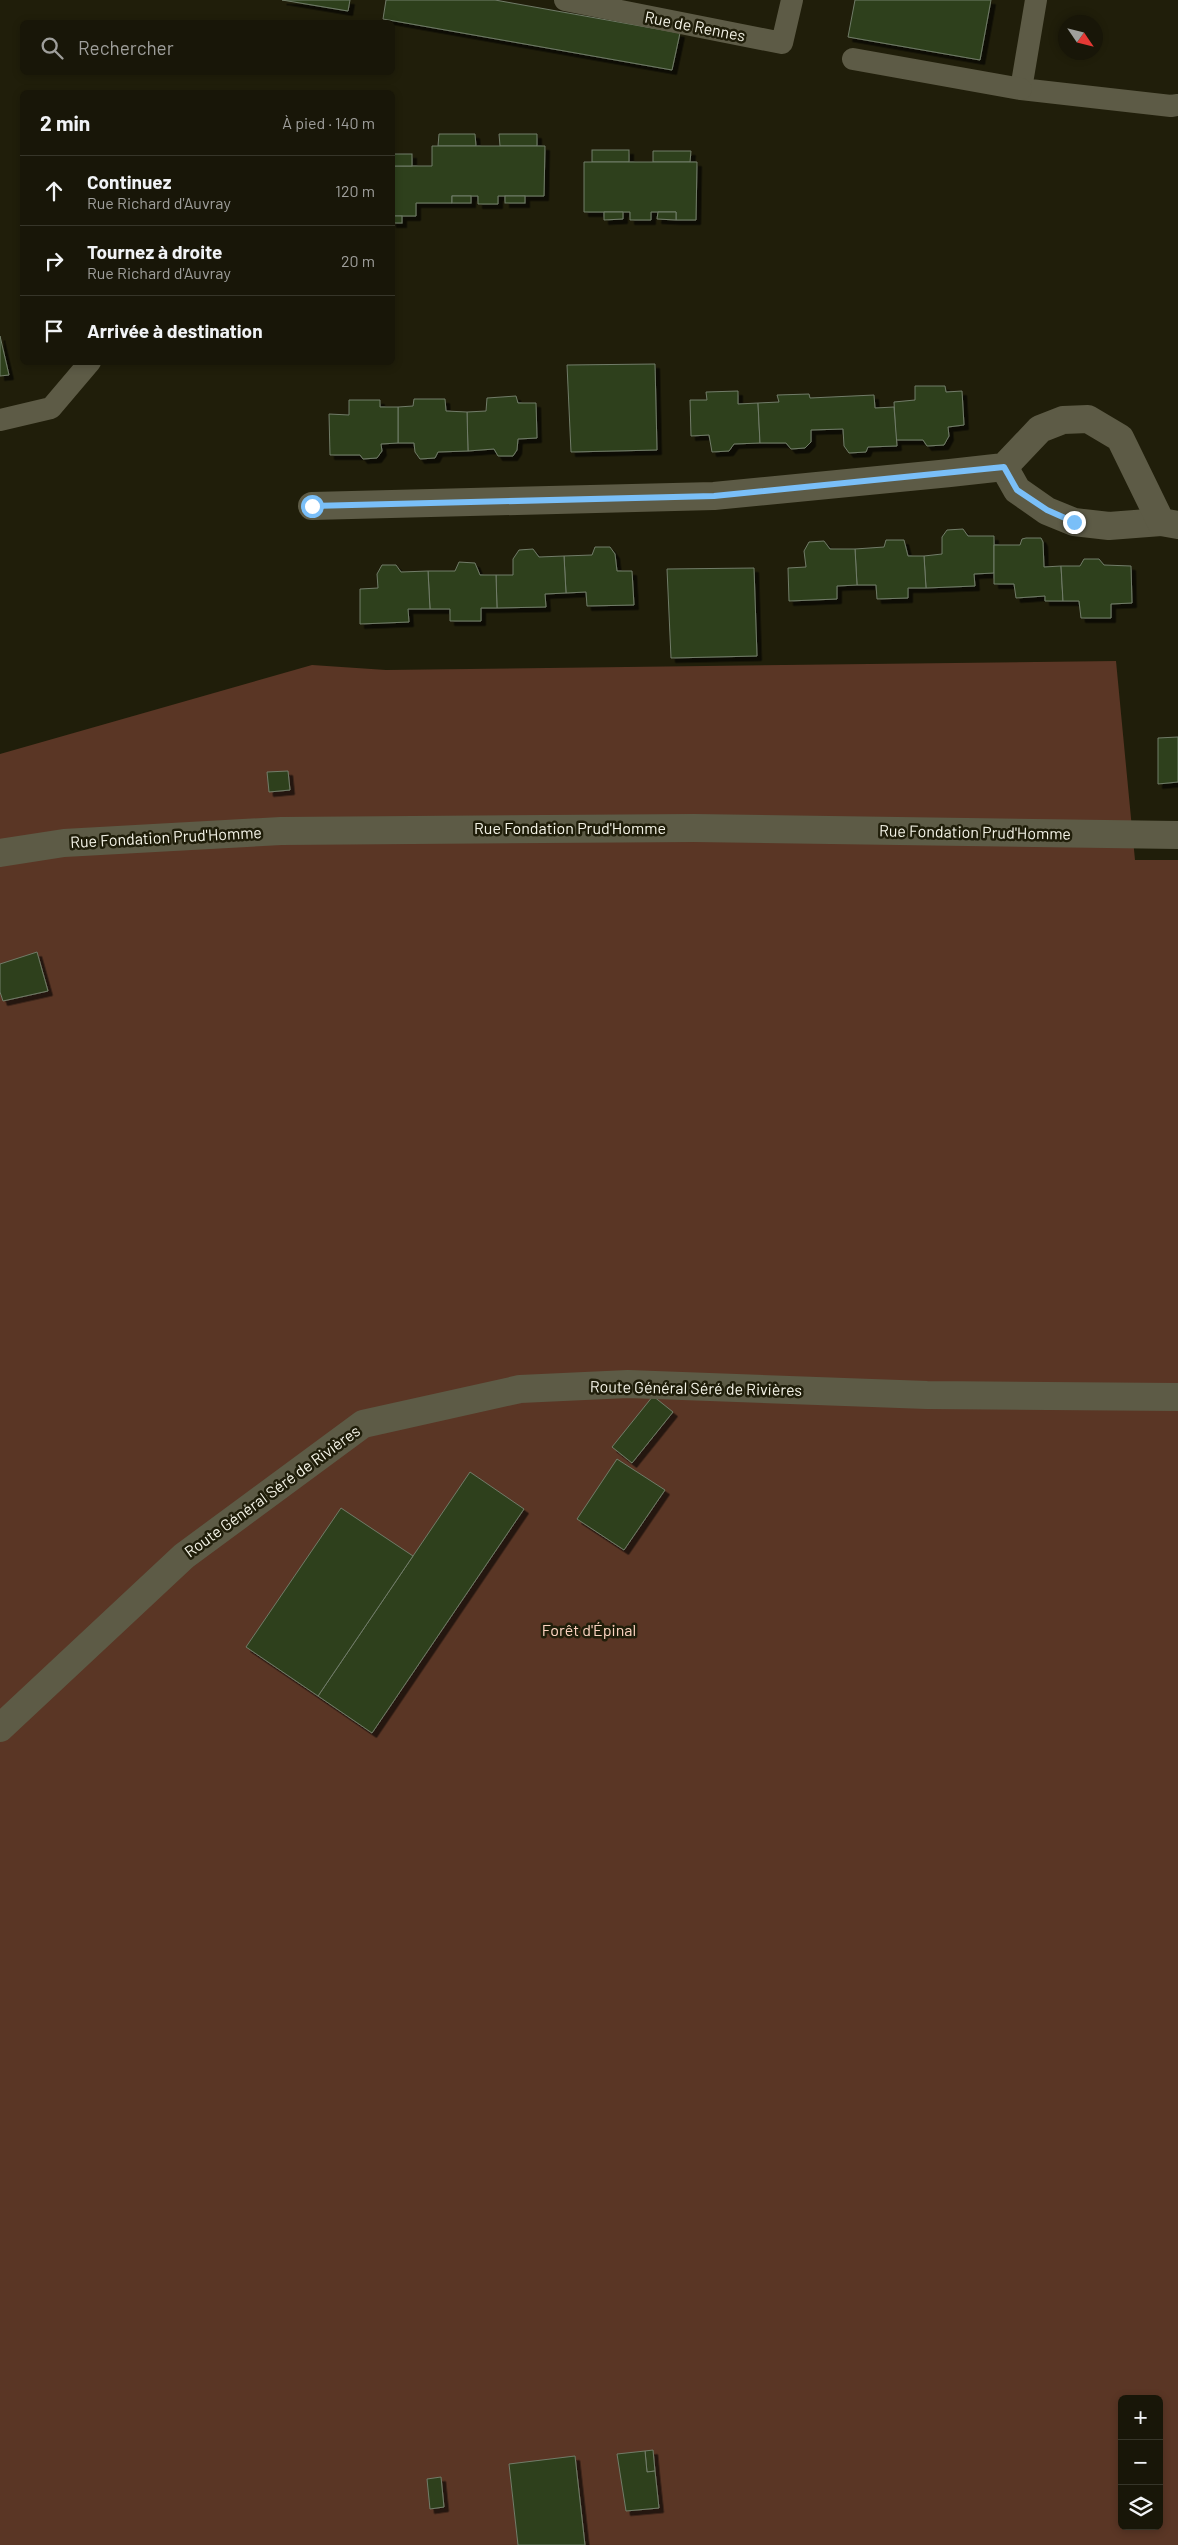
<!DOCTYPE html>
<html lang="fr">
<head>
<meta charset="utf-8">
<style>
  :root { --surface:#181608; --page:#252316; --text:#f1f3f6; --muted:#9f9f9c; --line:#363529 }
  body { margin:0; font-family:Barlow,sans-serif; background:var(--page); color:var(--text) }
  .controls { position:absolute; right:15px; bottom:15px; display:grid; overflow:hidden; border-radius:8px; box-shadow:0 2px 8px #0003 }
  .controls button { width:45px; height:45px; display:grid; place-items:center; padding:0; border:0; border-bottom:1px solid var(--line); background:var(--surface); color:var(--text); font:25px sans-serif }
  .compass { position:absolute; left:1058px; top:15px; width:45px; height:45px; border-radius:50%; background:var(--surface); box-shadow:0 2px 8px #0003; rotate:125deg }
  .stop { position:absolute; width:15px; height:15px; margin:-11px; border:4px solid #7abff8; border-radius:50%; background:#fff }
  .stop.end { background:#7abff8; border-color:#fff; box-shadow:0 1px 5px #0008 }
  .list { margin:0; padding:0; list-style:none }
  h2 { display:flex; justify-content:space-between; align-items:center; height:65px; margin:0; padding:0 20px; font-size:21px }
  h2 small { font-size:16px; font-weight:400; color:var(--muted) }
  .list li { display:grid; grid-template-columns:32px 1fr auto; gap:15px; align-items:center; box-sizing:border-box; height:70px; padding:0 20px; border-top:1px solid var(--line) }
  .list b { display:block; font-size:19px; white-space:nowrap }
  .list p { margin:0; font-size:16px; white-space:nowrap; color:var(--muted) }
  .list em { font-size:16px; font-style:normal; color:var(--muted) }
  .icon { flex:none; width:28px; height:28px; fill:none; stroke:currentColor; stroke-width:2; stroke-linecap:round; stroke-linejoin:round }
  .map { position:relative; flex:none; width:1178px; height:2545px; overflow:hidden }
  .search { position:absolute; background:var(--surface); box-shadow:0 2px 8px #0003; left:20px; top:20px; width:375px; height:55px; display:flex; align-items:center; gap:12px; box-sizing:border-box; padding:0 18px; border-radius:8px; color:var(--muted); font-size:19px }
  .panel { position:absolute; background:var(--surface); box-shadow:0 2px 8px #0003; left:20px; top:90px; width:375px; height:275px; border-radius:8px }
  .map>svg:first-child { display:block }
</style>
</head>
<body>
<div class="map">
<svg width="1178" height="2545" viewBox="0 0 1178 2545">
  <defs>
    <filter id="shadow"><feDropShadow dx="4.5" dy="4.5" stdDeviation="0" flood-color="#0009"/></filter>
  </defs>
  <rect width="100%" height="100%" fill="#201e0a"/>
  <path fill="#5a3625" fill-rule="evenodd" d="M1116 661 1135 860H1178V2545H0V754L312 665 386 670ZM1122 2399H1159V2526H1122Z"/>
  <g fill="#2e401e" stroke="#717c68" filter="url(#shadow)">
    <polygon points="282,0 350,0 348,11"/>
    <polygon points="386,0 495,0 680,33 672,70 383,19"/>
    <polygon points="855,0 991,0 980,60 848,37"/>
    <polygon points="439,134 475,134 476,146 438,146"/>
    <polygon points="499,134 537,134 537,146 500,146"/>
    <polygon points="432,146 545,146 544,196 498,196 498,204 478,204 478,196 452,196 452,203 416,203 416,216 392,216 392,166 432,166"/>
    <rect x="592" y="150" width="37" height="12"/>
    <polygon points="653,151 691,151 690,162 653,162"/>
    <rect x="392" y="154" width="20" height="12"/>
    <polygon points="584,162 697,162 696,220 676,220 676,212 651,212 651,220 630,220 630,212 584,212"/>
    <rect x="452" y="196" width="19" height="7"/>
    <rect x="505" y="196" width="20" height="7"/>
    <polygon points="604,212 623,212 623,219 604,220"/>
    <polygon points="658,212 676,212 676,220 657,219"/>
    <rect x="392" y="216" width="10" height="7"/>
    <polygon points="0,336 9,375 0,376"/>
    <polygon points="655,364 657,450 571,452 567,365"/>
    <polygon points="915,386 945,386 946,392 962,391 964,425 948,427 949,436 944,445 927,446 923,440 896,440 894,402 915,400"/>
    <polygon points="738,391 738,404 758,403 760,443 734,444 729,451 712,452 709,435 691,436 690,400 707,400 706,392"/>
    <polygon points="809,394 810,398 874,395 875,408 894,407 897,446 868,447 866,452 849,453 844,446 843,429 811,430 811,442 805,448 791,449 786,443 760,443 758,403 779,402 777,395"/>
    <polygon points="516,396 518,403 536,403 537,438 518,439 517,450 513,456 498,456 494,449 468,451 467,412 486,411 487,398"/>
    <polygon points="414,399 445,399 446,411 467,412 468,451 438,452 435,458 420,459 415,452 414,443 398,443 398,407 413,406"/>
    <polygon points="349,400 380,400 380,407 398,407 398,443 381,444 382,451 377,458 363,459 360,455 330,455 329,414 349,415"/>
    <polygon points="963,529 968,536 994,536 994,573 974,574 975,586 926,588 924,556 942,554 942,537 947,530"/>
    <polygon points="1026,538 1041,538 1043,542 1044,567 1061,566 1063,601 1045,601 1045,596 1016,598 1014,584 994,584 994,545 1020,545 1022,539"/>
    <polygon points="886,540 904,540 908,556 924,556 926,588 908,588 908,598 877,599 876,585 857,585 855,549 884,547"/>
    <polygon points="824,541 830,549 855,549 857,585 837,586 837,599 789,601 788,568 806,567 804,551 809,542"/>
    <polygon points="595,547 610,547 615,554 617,571 632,571 634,605 587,606 586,592 566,593 564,556 592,555"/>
    <polygon points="533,549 539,557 564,556 566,593 545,594 546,607 497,608 496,575 513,575 513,559 519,550"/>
    <polygon points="1084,559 1099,559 1104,565 1131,566 1132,603 1111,604 1111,618 1081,618 1079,601 1063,601 1061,566 1080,566"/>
    <polygon points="459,562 475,563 480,575 496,575 497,608 481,608 481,621 450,621 450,609 430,609 428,571 455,571"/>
    <polygon points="382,565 396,565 401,572 428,571 430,609 408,609 409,622 360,624 360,589 378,588 377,574"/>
    <polygon points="754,568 757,656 671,658 667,569"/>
    <polygon points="1178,737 1178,782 1158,784 1158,738"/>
    <polygon points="288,771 290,790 269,792 267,772"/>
    <polygon points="37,952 48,991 3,1001 0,992 0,964"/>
    <polygon points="653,1396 673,1412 632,1463 612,1447"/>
    <polygon points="617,1459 665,1490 624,1550 577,1519"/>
    <polygon points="470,1472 524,1509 372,1733 318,1696"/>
    <polygon points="341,1508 413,1556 318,1696 246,1647"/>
    <polygon points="653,2450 655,2471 647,2472 645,2451"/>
    <polygon points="645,2451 647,2472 655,2471 659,2508 626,2511 617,2454"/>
    <polygon points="575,2456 585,2545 518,2545 509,2464"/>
    <polygon points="441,2477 444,2507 430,2509 427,2479"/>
  </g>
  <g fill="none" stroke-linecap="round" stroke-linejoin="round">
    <g stroke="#5d5b46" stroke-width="22">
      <polyline points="565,0 782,43 792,0"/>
      <polyline points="1036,0 1021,89 1171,106 1178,105"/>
      <polyline points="853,59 1021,89"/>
      <polyline points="0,420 51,408 90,362"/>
    </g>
    <g stroke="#5d5b46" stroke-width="28">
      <polyline points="1004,467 1017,490 1047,511 1074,522 1109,526 1161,522"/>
      <polyline points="312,506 714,496 950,473 1004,467 1040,429 1063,420 1088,419 1120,438 1161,522 1178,525"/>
      <polyline points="0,853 64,843 281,831 694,828 1178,835"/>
      <polyline points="0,1728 184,1556 363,1424 520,1389 628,1384 927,1395 1178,1397"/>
    </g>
  </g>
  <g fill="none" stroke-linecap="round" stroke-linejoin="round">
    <polyline stroke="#7abff8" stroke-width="6" points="312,506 714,496 1004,467 1017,490 1047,510 1074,522"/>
  </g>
  <g text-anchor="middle" stroke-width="5" stroke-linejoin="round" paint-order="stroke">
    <g font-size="16" fill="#f5f4e8" stroke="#201e0a">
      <text transform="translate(695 26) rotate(11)" y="6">Rue de Rennes</text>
      <text x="570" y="834">Rue Fondation Prud'Homme</text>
      <text transform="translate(975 832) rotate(1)" y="6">Rue Fondation Prud'Homme</text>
      <text transform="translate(166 837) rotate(-3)" y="6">Rue Fondation Prud'Homme</text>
      <text transform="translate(696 1388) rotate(1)" y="6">Route Général Séré de Rivières</text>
      <text transform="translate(272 1491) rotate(-36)" y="6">Route Général Séré de Rivières</text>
    </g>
    <g font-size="16" fill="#fdd4c1" stroke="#201e0a">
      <text x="589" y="1636">Forêt d'Épinal</text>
    </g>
  </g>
</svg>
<div class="controls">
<button>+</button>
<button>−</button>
<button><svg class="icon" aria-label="layers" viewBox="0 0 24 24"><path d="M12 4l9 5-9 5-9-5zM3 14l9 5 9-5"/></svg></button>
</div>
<svg class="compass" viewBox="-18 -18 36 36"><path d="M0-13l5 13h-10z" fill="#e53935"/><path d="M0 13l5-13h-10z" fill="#9f9f9c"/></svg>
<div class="stop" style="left:312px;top:506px"></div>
<div class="stop end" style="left:1074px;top:522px"></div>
<div class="search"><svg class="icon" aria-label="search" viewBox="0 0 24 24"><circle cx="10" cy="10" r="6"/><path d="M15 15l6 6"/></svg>Rechercher</div>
<section class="panel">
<h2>2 min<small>À pied · 140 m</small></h2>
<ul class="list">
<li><svg class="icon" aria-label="ahead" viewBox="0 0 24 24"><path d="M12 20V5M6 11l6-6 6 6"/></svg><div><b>Continuez</b><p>Rue Richard d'Auvray</p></div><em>120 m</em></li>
<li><svg class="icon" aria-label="right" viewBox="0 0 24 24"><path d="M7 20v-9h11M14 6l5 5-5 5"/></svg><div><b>Tournez à droite</b><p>Rue Richard d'Auvray</p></div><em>20 m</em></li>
<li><svg class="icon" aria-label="arrive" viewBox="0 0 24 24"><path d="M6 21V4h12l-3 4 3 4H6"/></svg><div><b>Arrivée à destination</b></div></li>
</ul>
</section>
</div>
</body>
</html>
